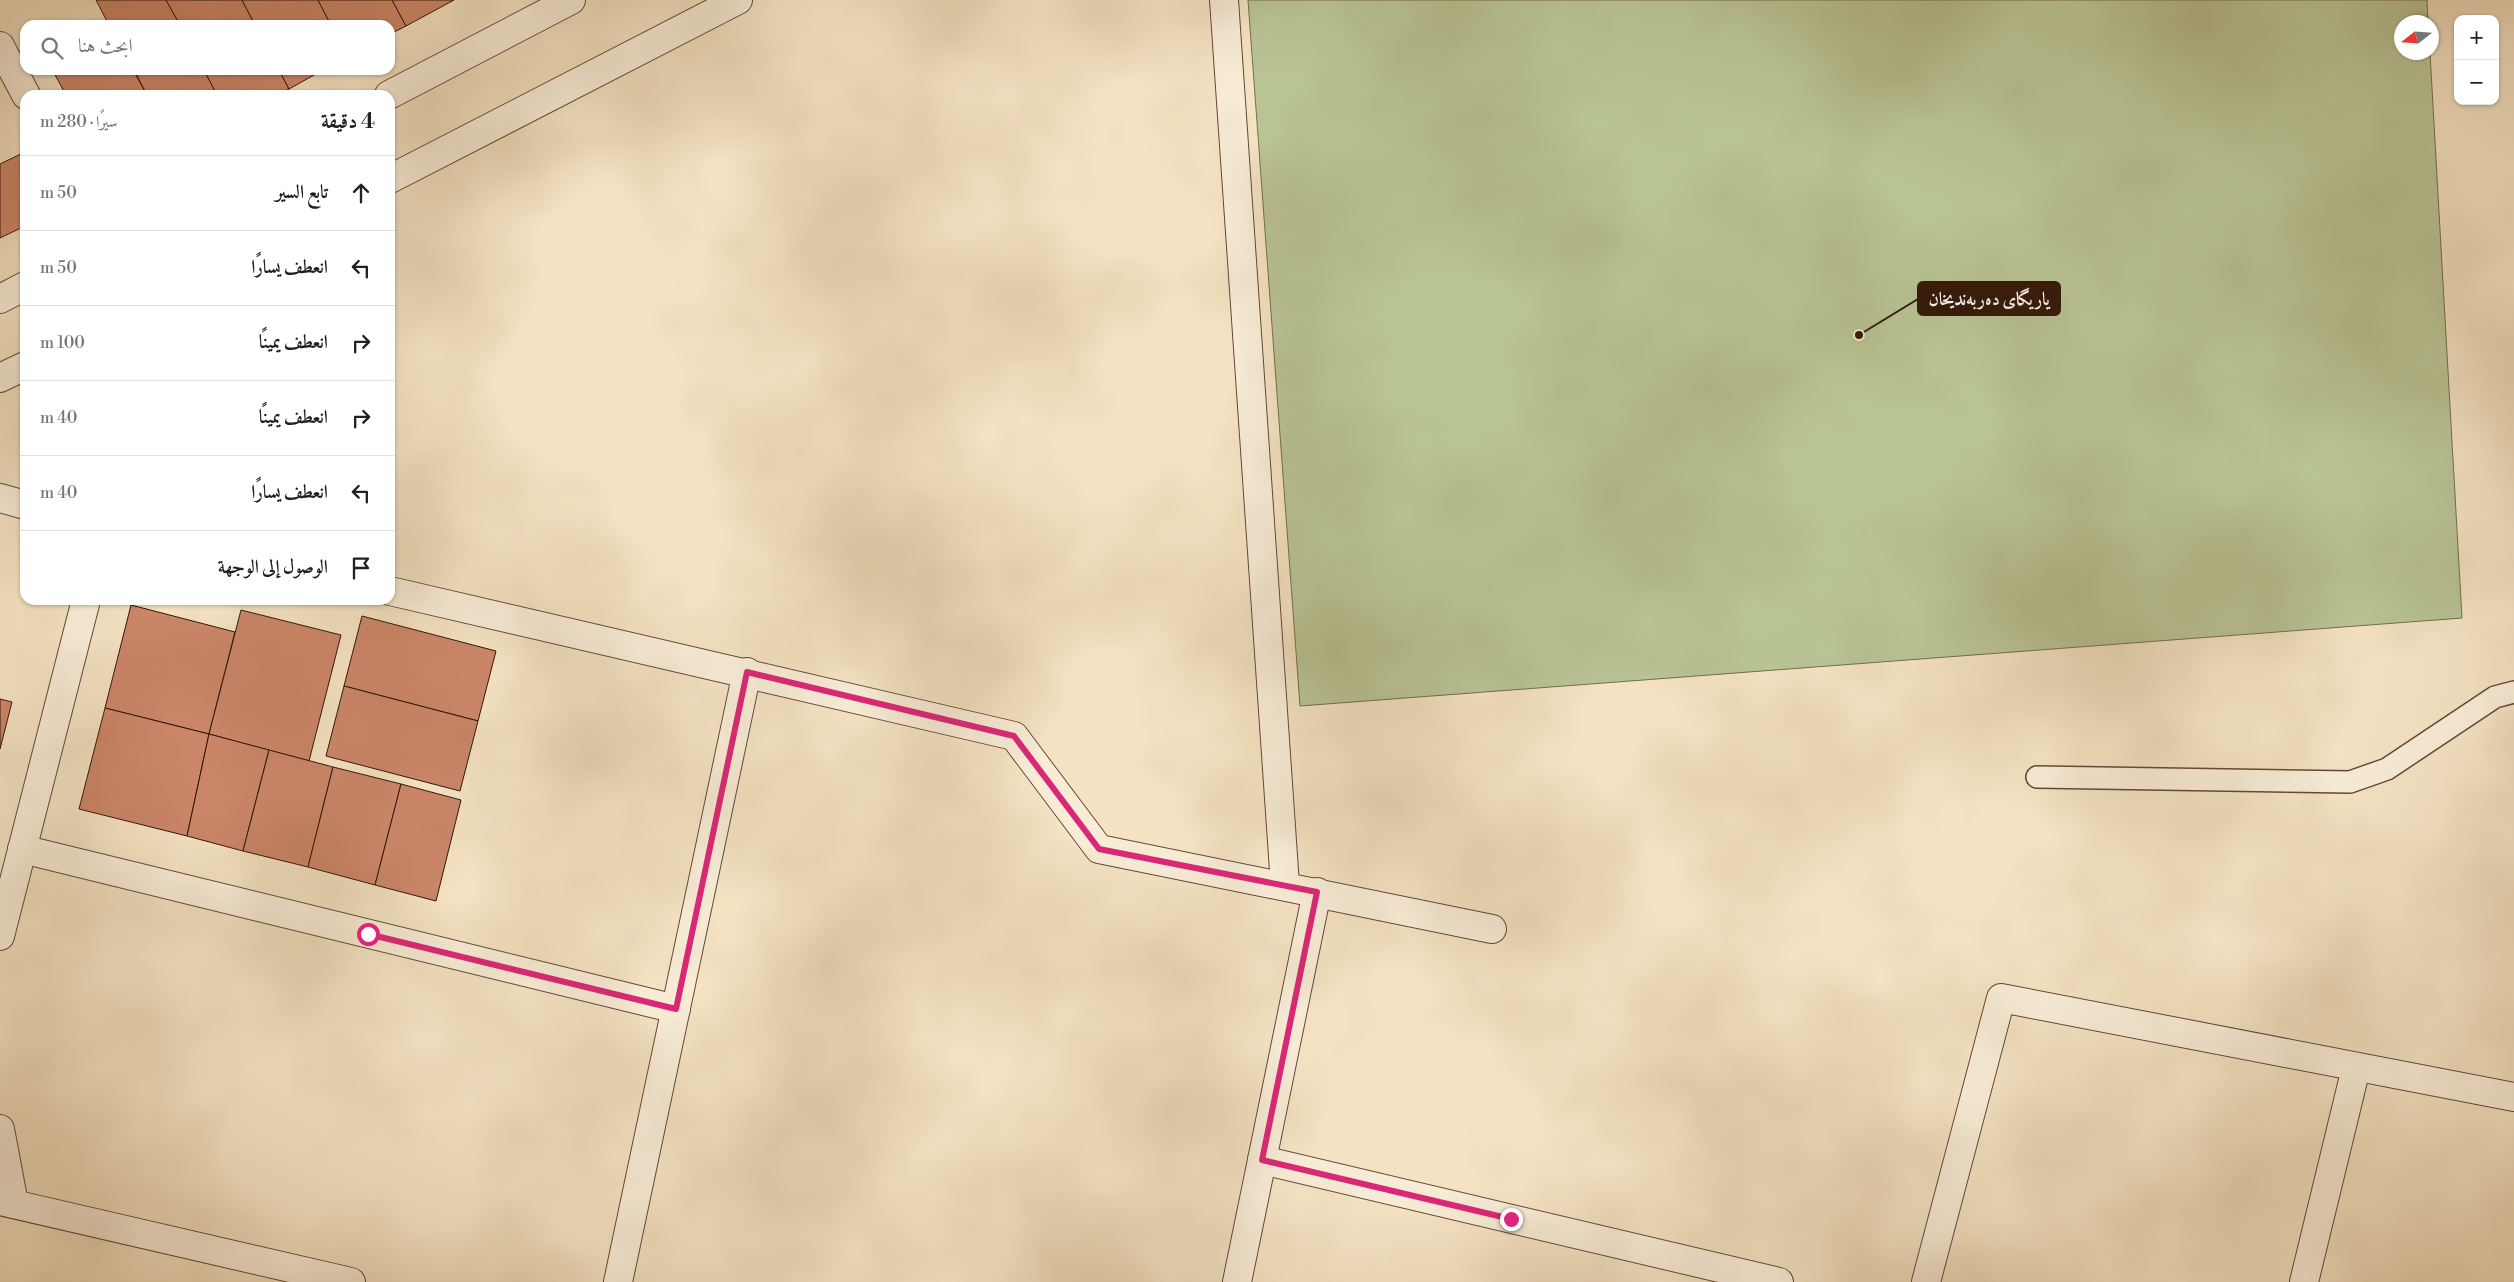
<!DOCTYPE html>
<html lang="ar">
<head>
<meta charset="utf-8">
<style>
  :root { --surface:#fff; --page:#f2f2f2; --text:#202124; --muted:#757577; --line:#e0e0e0 }
  body { margin:0; font-family:"Libre Bodoni",Amiri,serif; background:var(--page); color:var(--text); direction:rtl }
  .controls { position:absolute; right:15px; top:15px; display:grid; overflow:hidden; border-radius:10px; box-shadow:0 1px 4px #0004 }
  .controls button { width:45px; height:45px; display:grid; place-items:center; padding:0; border:0; border-bottom:1px solid var(--line); background:var(--surface); color:var(--text); font:25px sans-serif }
  .compass { position:absolute; left:2394px; top:15px; width:45px; height:45px; border-radius:50%; background:var(--surface); box-shadow:0 1px 4px #0004; rotate:253deg }
  .stop { position:absolute; width:15px; height:15px; margin:-11px; border:4px solid #db2777; border-radius:50%; background:#fff }
  .stop.end { background:#db2777; border-color:#fff; box-shadow:0 1px 5px #0008 }
  .list { margin:0; padding:0; list-style:none }
  h2 { display:flex; justify-content:space-between; align-items:center; height:65px; margin:0; padding:0 20px; font-size:21px }
  h2 small { font-size:16px; font-weight:400; color:var(--muted) }
  .list li { display:grid; grid-template-columns:32px 1fr auto; gap:15px; align-items:center; box-sizing:border-box; height:75px; padding:0 20px; border-top:1px solid var(--line) }
  .list b { display:block; font-size:19px; white-space:nowrap }
  .list em { font-size:16px; font-style:normal; color:var(--muted) }
  .icon { flex:none; width:28px; height:28px; fill:none; stroke:currentColor; stroke-width:2; stroke-linecap:round; stroke-linejoin:round }
  .map { position:relative; flex:none; width:2514px; height:1282px; overflow:hidden; direction:ltr }
  .search { position:absolute; background:var(--surface); box-shadow:0 1px 4px #0004; left:20px; top:20px; width:375px; height:55px; display:flex; align-items:center; gap:12px; box-sizing:border-box; padding:0 18px; border-radius:15px; color:var(--muted); font-size:19px }
  .panel { position:absolute; background:var(--surface); box-shadow:0 1px 4px #0004; left:20px; top:90px; width:375px; height:515px; border-radius:15px; direction:rtl }
  .map>svg:first-child { display:block }
</style>
</head>
<body>
<div class="map">
<svg width="2514" height="1282" viewBox="0 0 2514 1282">
  <rect width="100%" height="100%" fill="#f4e2c2"/>
  <filter id="stains"><feTurbulence type="fractalNoise" baseFrequency=".004" numOctaves="4"/><feColorMatrix values="0 0 0 0 .2 0 0 0 0 .09 0 0 0 0 .02 0 0 0 .5 -.17"/></filter>
  <radialGradient id="worn" r=".72"><stop offset=".6" stop-color="#630" stop-opacity="0"/><stop offset="1" stop-color="#630" stop-opacity=".3"/></radialGradient>
  <polygon fill="#b9c495" stroke="#766d4e" points="1248,0 2427,0 2428,22 2402,22 2402,52 2430,53 2462,618 1300,706"/>
  <g fill="#cb8669" stroke="#321606">
    <polygon points="96,0 166,0 180,25 109,25"/>
    <polygon points="166,0 242,0 255,25 180,25"/>
    <polygon points="242,0 318,0 331,25 255,25"/>
    <polygon points="318,0 392,0 406,26 390,34 390,25 331,25"/>
    <polygon points="392,0 454,0 406,26"/>
    <polygon points="56,70 133,70 147,95 66,95 53,71"/>
    <polygon points="134,70 204,70 217,95 147,95"/>
    <polygon points="204,70 279,70 289,89 277,95 217,95"/>
    <polygon points="279,70 323,70 289,89"/>
    <polygon points="25,152 25,226 0,238 0,164"/>
    <polygon points="131,605 235,632 209,734 105,708"/>
    <polygon points="241,610 341,635 309,761 209,734"/>
    <polygon points="362,616 496,651 478,721 344,686"/>
    <polygon points="344,686 478,721 460,791 326,756"/>
    <polygon points="0,699 12,702 0,749"/>
    <polygon points="105,708 209,734 187,836 79,809"/>
    <polygon points="209,734 269,750 243,851 187,836"/>
    <polygon points="269,750 333,767 308,867 243,851"/>
    <polygon points="333,767 401,784 375,885 308,867"/>
    <polygon points="401,784 461,800 436,901 375,885"/>
  </g>
  <g fill="none" stroke-linecap="round" stroke-linejoin="round">
    <g stroke="#624935" stroke-width="24">
      <polyline id="service" points="2037,777 2350,782 2387,769 2495,697 2514,692"/>
    </g>
    <g stroke="#624935" stroke-width="30">
      <g id="minor">
        <polyline points="1224,0 1285,885"/>
        <polyline points="0,46 26,95"/>
        <polyline points="0,498 25,505"/>
        <polyline points="390,591 1014,736 1099,849 1492,929"/>
        <polyline points="22,849 676,1009"/>
        <polyline points="0,936 86,600"/>
        <polyline points="0,1129 14,1204"/>
        <polyline points="1262,1160 1779,1282"/>
        <polyline points="0,1201 351,1282"/>
        <polyline points="618,1282 747,672"/>
        <polyline points="1237,1282 1317,892"/>
        <polyline points="1926,1282 2001,998 2514,1097"/>
        <polyline points="2304,1282 2356,1068"/>
      </g>
    </g>
    <g stroke="#624935" stroke-width="30">
      <g id="tertiary">
        <polyline points="389,95 571,0"/>
        <polyline points="390,179 738,0"/>
        <polyline points="0,299 25,286"/>
        <polyline points="0,378 25,366"/>
      </g>
    </g>
    <use href="#service" stroke="#f8ecd7" stroke-width="21"/>
    <use href="#minor" stroke="#f8ecd7" stroke-width="28"/>
    <use href="#tertiary" stroke="#f8ecd7" stroke-width="28"/>
  </g>
  <g fill="none" stroke-linecap="round" stroke-linejoin="round">
    <polyline stroke="#db2777" stroke-width="6" points="368,934 676,1009 747,672 1014,736 1099,849 1317,892 1262,1160 1511,1219"/>
  </g>
  <path fill="none" stroke="#321606" stroke-width="2" d="M1859 335L1918 299"/>
  <circle fill="#321606" stroke="#f8ecd7" stroke-width="2" cx="1859" cy="335" r="5"/>
  <rect fill="#321606" stroke="#321606" stroke-width="2" x="1918" y="282" width="142" height="33" rx="5"/>
  <g font-size="18" text-anchor="middle" font-weight="bold" fill="#fff">
    <text x="1989" y="305">یاریگاى ده‌ربه‌ندیخان</text>
  </g>
  <rect width="100%" height="100%" filter="url(#stains)"/>
  <rect width="100%" height="100%" fill="url(#worn)"/>
</svg>
<div class="controls">
<button>+</button>
<button>−</button>
</div>
<svg class="compass" viewBox="-18 -18 36 36"><path d="M0-13l5 13h-10z" fill="#e53935"/><path d="M0 13l5-13h-10z" fill="#757577"/></svg>
<div class="stop" style="left:368px;top:934px"></div>
<div class="stop end" style="left:1511px;top:1219px"></div>
<div class="search"><svg class="icon" aria-label="search" viewBox="0 0 24 24"><circle cx="10" cy="10" r="6"/><path d="M15 15l6 6"/></svg>ابحث هنا</div>
<section class="panel">
<h2>4 دقيقة<small>سيرًا · 280 m</small></h2>
<ul class="list">
<li><svg class="icon" aria-label="ahead" viewBox="0 0 24 24"><path d="M12 20V5M6 11l6-6 6 6"/></svg><div><b>تابع السير</b></div><em>50 m</em></li>
<li><svg class="icon" aria-label="left" viewBox="0 0 24 24"><path d="M17 20v-9H6M10 6l-5 5 5 5"/></svg><div><b>انعطف يسارًا</b></div><em>50 m</em></li>
<li><svg class="icon" aria-label="right" viewBox="0 0 24 24"><path d="M7 20v-9h11M14 6l5 5-5 5"/></svg><div><b>انعطف يمينًا</b></div><em>100 m</em></li>
<li><svg class="icon" aria-label="right" viewBox="0 0 24 24"><path d="M7 20v-9h11M14 6l5 5-5 5"/></svg><div><b>انعطف يمينًا</b></div><em>40 m</em></li>
<li><svg class="icon" aria-label="left" viewBox="0 0 24 24"><path d="M17 20v-9H6M10 6l-5 5 5 5"/></svg><div><b>انعطف يسارًا</b></div><em>40 m</em></li>
<li><svg class="icon" aria-label="arrive" viewBox="0 0 24 24"><path d="M6 21V4h12l-3 4 3 4H6"/></svg><div><b>الوصول إلى الوجهة</b></div></li>
</ul>
</section>
</div>
</body>
</html>
